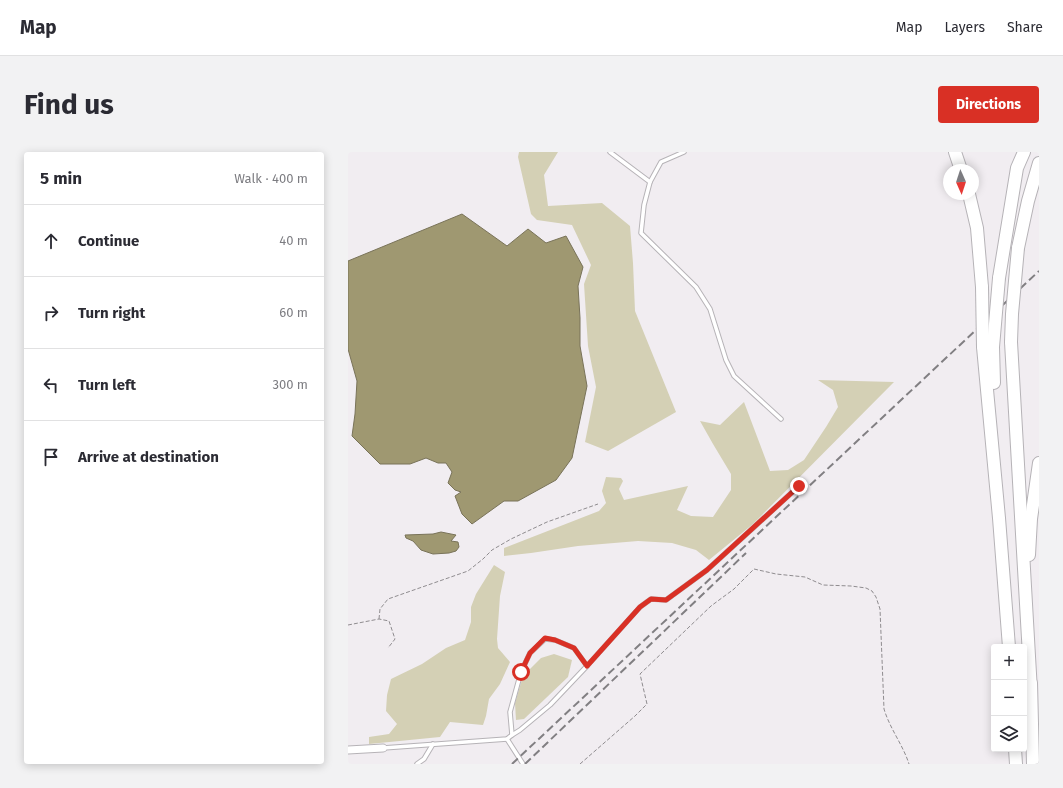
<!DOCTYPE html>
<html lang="en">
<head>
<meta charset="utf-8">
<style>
  :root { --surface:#fff; --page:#f2f2f3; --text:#2b2b33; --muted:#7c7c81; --line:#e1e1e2; --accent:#d93025 }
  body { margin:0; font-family:"Fira Sans",sans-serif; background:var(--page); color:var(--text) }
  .controls { position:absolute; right:12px; bottom:12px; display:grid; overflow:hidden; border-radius:4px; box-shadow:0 2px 10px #0003 }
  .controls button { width:36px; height:36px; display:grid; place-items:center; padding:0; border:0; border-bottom:1px solid var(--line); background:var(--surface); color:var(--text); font:20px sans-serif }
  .compass { position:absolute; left:595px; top:12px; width:36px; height:36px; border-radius:50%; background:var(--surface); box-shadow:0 2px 10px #0003; rotate:177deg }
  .stop { position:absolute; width:12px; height:12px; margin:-9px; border:3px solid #d93025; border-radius:50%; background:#fff }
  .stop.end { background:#d93025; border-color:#fff; box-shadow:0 1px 4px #0008 }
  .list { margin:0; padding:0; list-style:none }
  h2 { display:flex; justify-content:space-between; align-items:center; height:52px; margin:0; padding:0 16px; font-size:17px }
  h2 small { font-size:13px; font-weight:400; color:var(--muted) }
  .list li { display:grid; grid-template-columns:26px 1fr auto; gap:12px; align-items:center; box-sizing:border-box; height:72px; padding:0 16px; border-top:1px solid var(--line) }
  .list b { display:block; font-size:15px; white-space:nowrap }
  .list em { font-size:13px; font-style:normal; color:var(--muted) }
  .icon { flex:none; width:22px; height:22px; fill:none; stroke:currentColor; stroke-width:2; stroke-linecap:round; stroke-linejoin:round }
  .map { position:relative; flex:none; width:691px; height:612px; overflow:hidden; border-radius:4px }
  header { display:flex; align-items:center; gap:24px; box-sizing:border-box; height:56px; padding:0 20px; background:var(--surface); border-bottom:1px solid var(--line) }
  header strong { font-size:19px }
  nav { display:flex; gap:22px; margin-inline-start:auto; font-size:14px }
  .intro { display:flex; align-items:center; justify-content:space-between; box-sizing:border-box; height:96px; padding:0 24px }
  h1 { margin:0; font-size:28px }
  .button { padding:10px 18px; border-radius:4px; background:var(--accent); color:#fff; font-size:14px; font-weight:700 }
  main { display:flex; gap:24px; padding:0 24px }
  aside { flex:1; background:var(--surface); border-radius:4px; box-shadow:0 2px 10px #0003 }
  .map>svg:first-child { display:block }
</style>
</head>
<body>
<header>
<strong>Map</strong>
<nav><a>Map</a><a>Layers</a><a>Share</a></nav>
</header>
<div class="intro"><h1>Find us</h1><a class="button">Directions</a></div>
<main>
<aside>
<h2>5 min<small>Walk · 400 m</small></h2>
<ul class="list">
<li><svg class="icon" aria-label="ahead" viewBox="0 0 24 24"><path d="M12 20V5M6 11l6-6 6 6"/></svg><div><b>Continue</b></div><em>40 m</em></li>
<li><svg class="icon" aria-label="right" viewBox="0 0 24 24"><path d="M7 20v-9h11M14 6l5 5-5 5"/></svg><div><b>Turn right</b></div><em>60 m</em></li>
<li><svg class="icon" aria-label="left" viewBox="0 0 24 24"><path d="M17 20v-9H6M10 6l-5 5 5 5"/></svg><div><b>Turn left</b></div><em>300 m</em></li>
<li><svg class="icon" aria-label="arrive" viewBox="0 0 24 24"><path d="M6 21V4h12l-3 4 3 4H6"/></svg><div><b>Arrive at destination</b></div></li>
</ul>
</aside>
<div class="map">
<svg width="691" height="612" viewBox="0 0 691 612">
  <rect width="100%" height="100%" fill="#f1edf1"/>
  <g fill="#d4d0b5">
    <polygon points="171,0 210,0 196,23 200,54 254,51 282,74 285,111 287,159 328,260 260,299 237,290 248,235 240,194 236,132 243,113 224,73 189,68 183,62 170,5"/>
    <polygon points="470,228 546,230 405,372 361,408 348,398 324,391 290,389 230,394 183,401 156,404 156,396 251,359 258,351 254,339 258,325 273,326 275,329 271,337 276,348 340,334 329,358 343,364 365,365 383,338 383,322 365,292 352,269 372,273 396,250 422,319 440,318 456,308 478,275 490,255 485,238"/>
    <polygon points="146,413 157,420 152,444 149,487 150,496 162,510 152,532 141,547 138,564 135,573 102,570 92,585 21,592 21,585 41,582 49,572 38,559 39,543 43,527 74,512 98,496 117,488 123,470 123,455 128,442"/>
    <polygon points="206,502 224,508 220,525 176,567 168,568 167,551 175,524 193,506"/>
  </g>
  <g fill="#9f9871" stroke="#797359">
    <polygon points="114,62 159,94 180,77 198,91 218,84 235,115 230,134 232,166 232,194 239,234 224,306 208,328 170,349 156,349 124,372 114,362 107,344 113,340 107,338 100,331 104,320 98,311 90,311 78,306 62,312 32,312 4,284 7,262 9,229 0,197 0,109"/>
    <polygon points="93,380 108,383 103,389 110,390 111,395 108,399 101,401 85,402 73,398 65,389 58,386 57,383 85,382"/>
  </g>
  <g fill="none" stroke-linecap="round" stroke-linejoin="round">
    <g stroke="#b6b3b7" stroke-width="5.5">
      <g id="service">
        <polyline points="262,0 302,30"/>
        <polyline points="336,0 313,10 302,30 296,53 293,81 348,135 362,157 378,208 386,224 433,267"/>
        <polyline points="164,583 162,560 173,520 182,501 197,487 207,488 226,496 239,514"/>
        <polyline points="159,587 175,612"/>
        <polyline points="35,596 159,587 164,583 172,578 202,553 239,514 292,455 303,447 318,448 359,418 451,334"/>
        <polyline points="69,612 76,607 85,592"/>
      </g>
    </g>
    <g stroke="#b6b3b7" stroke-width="9">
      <polyline id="minor" points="0,598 35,596"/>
    </g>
    <g stroke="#b6b3b7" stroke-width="14">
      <g id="motorway">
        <polyline points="607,0 613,18"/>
        <polyline points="621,42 629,76 634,135"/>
        <polyline points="670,96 680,49 691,11"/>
        <polyline points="651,126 669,16 676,0"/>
        <polyline points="663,190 683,539"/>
        <polyline points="635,195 651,366 661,495"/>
        <polyline points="645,195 646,231"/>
        <polyline points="681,403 683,367 691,311"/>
        <polyline points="683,531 685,612"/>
        <polyline points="667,597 668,612"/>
      </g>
    </g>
    <g stroke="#8f8c8f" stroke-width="1" stroke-dasharray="4 2" stroke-linecap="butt">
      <polyline points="31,467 32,457 40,447 120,419 135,407 144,398 163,387 199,370 250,352"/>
      <polyline points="0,473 31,467 41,469 47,487 40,496"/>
      <path d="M232 612 287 564 299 552 292 522 363 454 386 437 406 417 428 422 457 425 475 433 503 434 518 436 524 439 528 445 532 457 536 557C542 577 555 593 561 612"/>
    </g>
    <use href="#service" stroke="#fff" stroke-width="3.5"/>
    <use href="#minor" stroke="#fff" stroke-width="7"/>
    <use href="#motorway" stroke="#fff" stroke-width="12"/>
    <g stroke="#817f82" stroke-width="2" stroke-dasharray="8 4" stroke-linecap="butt">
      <polyline points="164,612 691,119"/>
      <polyline points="177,612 398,401"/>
    </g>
    <g stroke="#b6b3b7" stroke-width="14" stroke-linecap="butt">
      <g id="motorway-bridge">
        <polyline points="634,135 635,195"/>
        <polyline points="663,190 664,162 670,96"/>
        <polyline points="645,195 651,126"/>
      </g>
    </g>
    <use href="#motorway-bridge" stroke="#fff" stroke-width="12"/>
  </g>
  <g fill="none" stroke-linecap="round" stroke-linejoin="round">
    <polyline stroke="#d93025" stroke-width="5" points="173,520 182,501 197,486 207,488 226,496 239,514 292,455 303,447 318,448 359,418 451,334"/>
  </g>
</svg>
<div class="controls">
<button>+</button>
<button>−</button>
<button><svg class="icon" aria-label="layers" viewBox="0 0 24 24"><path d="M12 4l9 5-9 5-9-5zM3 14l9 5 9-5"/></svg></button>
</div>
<svg class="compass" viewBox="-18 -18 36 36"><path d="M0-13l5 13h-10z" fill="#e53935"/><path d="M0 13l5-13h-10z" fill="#7c7c81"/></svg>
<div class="stop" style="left:173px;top:520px"></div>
<div class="stop end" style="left:451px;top:334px"></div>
</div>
</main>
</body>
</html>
